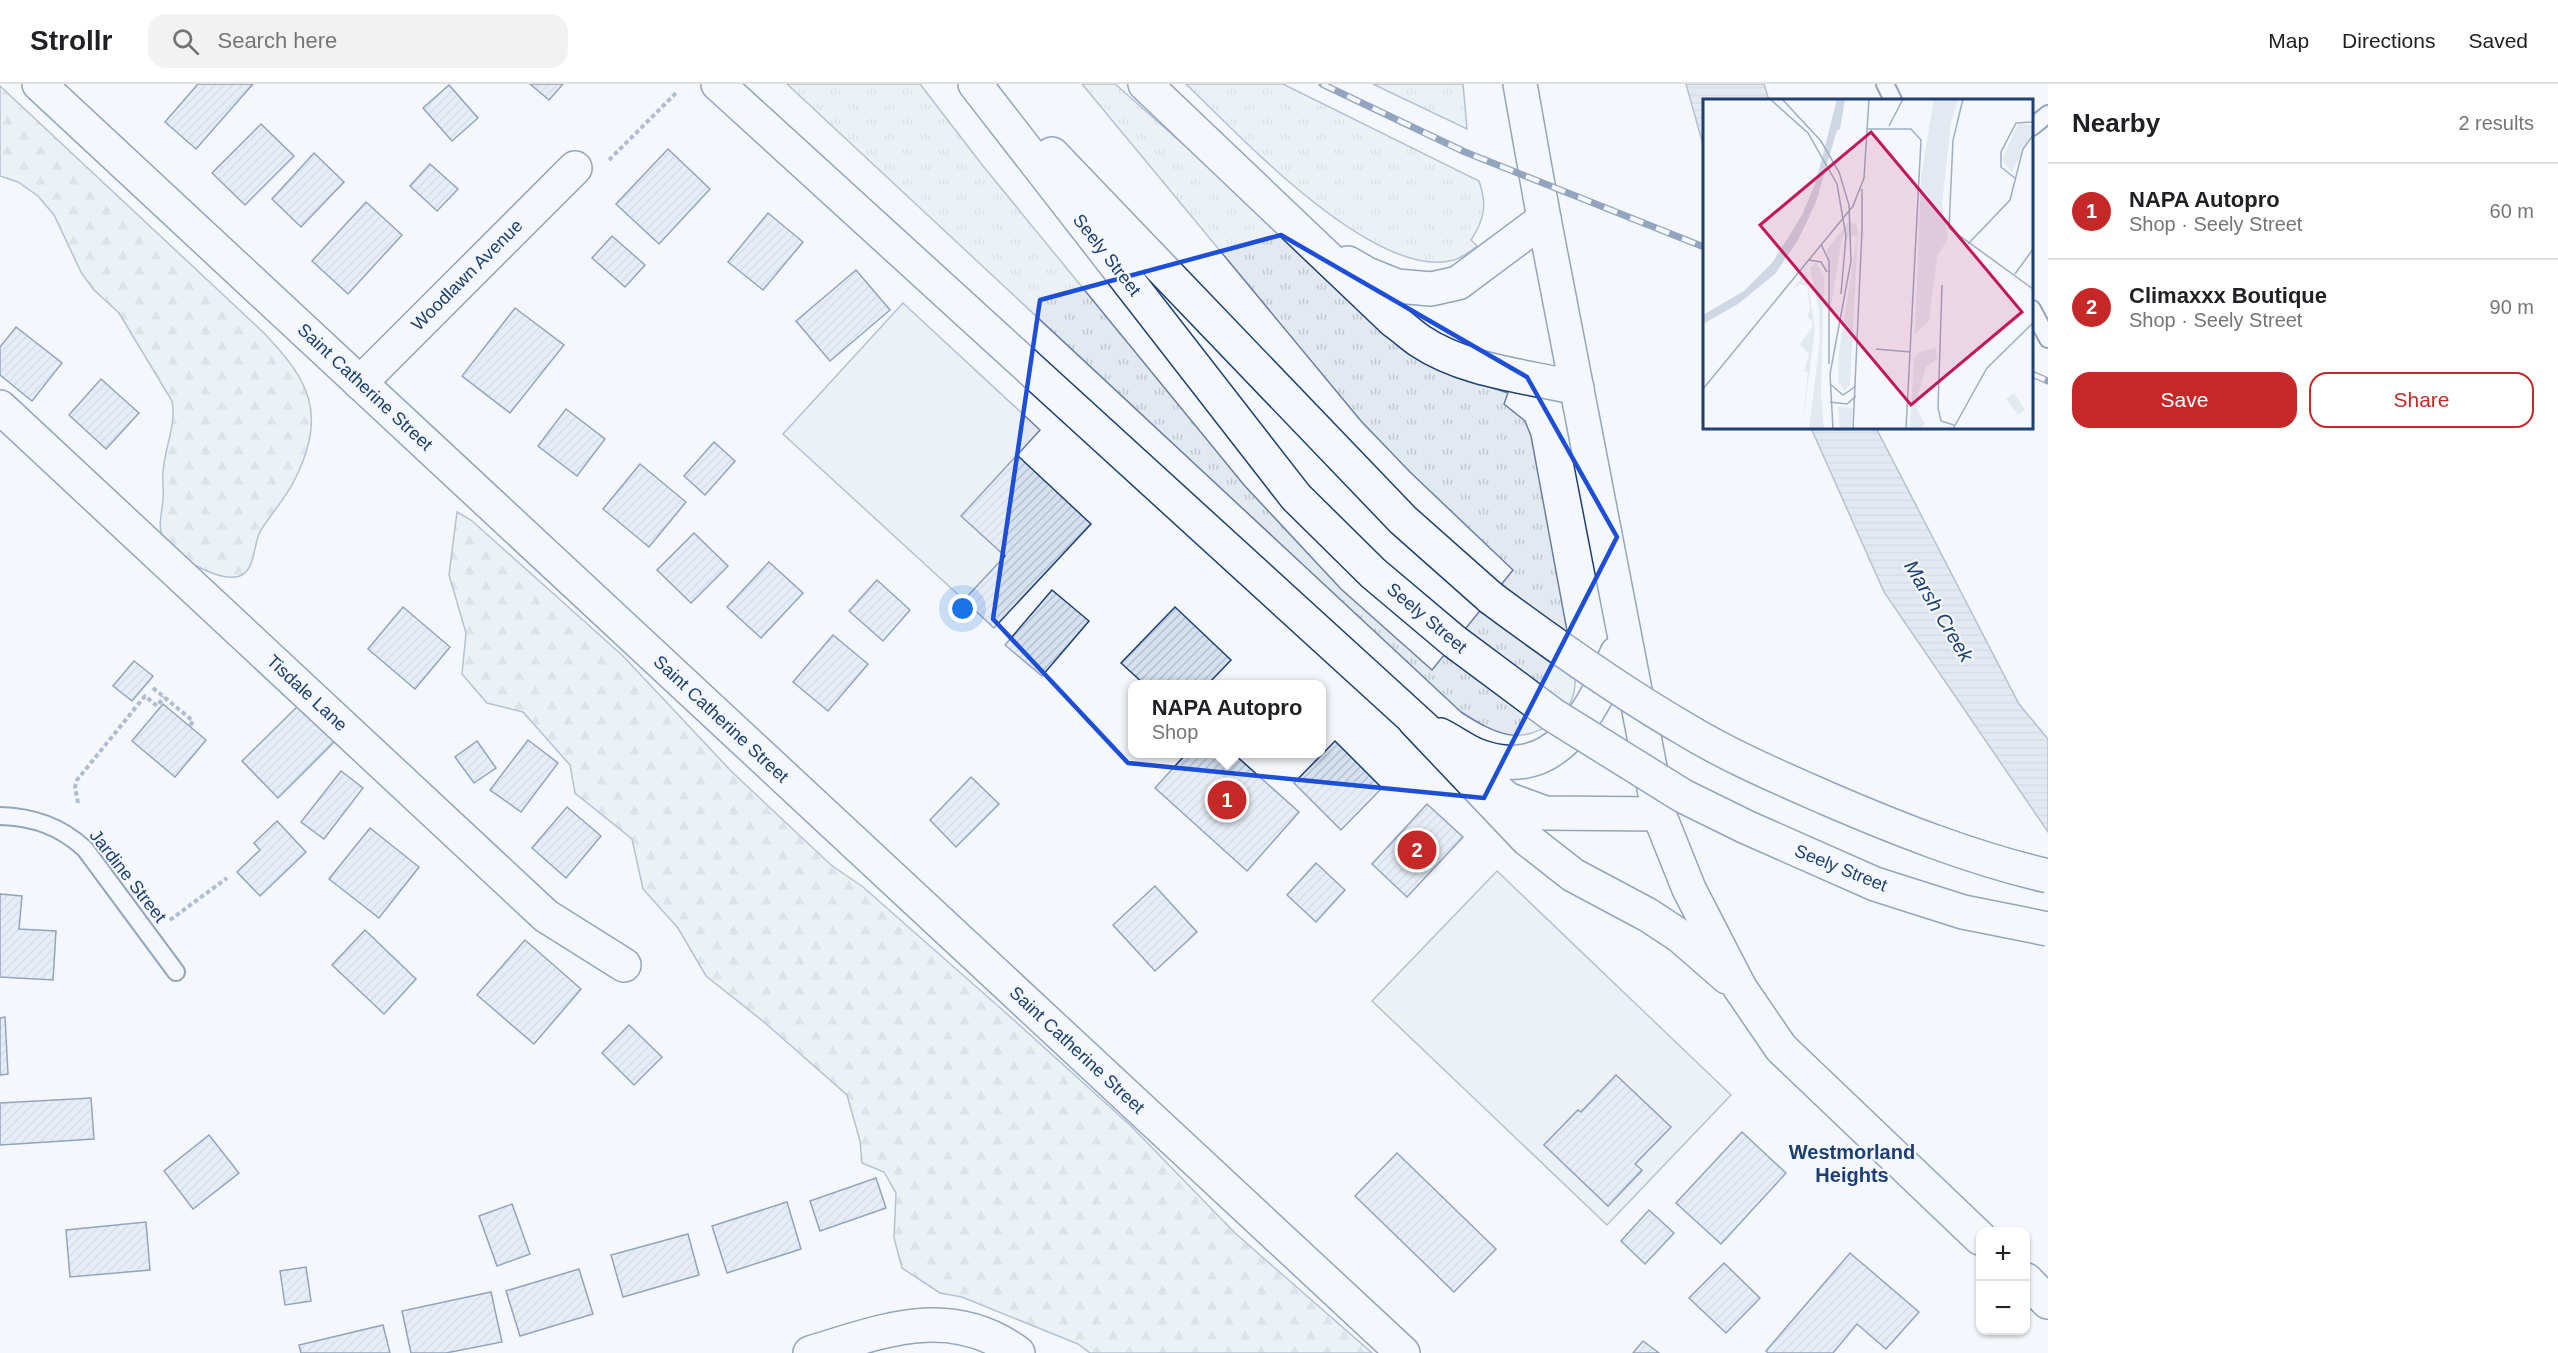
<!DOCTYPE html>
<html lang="en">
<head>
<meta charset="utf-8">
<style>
  :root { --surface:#fff; --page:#f2f2f2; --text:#202124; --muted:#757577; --line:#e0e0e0; --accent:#c62828 }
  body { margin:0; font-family:Arial,sans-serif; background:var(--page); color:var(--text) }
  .controls { position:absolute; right:18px; bottom:18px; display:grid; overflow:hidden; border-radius:12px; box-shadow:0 2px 4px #0004 }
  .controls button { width:54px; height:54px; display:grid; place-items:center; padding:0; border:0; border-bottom:2px solid var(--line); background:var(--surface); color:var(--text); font:30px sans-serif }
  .you { position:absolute; left:963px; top:525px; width:21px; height:21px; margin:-15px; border:4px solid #fff; border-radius:50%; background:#1a73e8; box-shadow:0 0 0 9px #1a73e833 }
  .badge { display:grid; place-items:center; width:39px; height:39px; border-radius:50%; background:var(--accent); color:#fff; font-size:20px; font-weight:700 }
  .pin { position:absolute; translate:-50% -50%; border:3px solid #fff; box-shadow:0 2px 6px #0006 }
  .popup { position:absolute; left:1128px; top:596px; width:198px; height:78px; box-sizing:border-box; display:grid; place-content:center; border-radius:12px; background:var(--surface); filter:drop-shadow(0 2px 4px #0005); font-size:20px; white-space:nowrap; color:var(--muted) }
  .popup b { font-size:22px; color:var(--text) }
  .popup::after { content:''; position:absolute; left:50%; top:100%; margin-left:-12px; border:12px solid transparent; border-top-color:var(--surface) }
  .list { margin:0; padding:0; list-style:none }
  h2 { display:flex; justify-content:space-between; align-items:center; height:78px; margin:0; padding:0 24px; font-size:26px }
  h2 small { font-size:20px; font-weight:400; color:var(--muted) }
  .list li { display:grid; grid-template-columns:39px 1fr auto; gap:18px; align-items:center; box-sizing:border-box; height:96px; padding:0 24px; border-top:2px solid var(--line) }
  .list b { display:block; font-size:22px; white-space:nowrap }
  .list p { margin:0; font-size:20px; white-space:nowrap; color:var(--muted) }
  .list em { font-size:20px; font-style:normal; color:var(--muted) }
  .actions { display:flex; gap:12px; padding:18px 24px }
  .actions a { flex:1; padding:14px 0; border:2px solid var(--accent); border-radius:18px; text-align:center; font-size:21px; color:var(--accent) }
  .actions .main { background:var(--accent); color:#fff }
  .icon { flex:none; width:33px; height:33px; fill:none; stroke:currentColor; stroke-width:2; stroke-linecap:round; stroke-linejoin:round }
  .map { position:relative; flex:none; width:2048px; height:1269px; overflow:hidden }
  header { display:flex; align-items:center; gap:36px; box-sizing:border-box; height:84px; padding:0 30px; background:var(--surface); border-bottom:2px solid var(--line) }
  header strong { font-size:28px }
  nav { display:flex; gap:33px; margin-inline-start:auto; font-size:21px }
  .search { width:420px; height:54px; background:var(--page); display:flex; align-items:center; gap:15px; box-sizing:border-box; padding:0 21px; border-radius:18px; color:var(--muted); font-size:22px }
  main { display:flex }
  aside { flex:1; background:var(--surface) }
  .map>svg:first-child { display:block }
</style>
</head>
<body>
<header>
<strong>Strollr</strong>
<div class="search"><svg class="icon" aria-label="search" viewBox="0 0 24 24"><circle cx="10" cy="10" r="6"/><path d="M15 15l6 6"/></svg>Search here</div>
<nav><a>Map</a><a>Directions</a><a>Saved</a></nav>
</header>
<main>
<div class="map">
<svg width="2048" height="1269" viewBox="0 0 2048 1269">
  <defs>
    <pattern id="grass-tufts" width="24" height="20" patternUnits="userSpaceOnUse" patternTransform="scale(1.5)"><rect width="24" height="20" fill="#e3e9f0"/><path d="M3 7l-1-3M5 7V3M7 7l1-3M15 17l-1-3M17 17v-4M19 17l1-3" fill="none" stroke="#c2c9d1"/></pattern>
    <pattern id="forest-firs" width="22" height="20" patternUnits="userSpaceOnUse" patternTransform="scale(1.5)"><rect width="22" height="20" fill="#e3e9f0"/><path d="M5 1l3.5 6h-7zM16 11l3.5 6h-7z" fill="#c2c9d1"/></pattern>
    <pattern id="water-rules" width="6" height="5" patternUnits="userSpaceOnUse" patternTransform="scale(1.5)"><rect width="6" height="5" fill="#cfd7e4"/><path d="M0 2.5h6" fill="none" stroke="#b1bac7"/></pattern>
    <pattern id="building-hatch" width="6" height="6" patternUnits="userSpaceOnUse" patternTransform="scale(1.5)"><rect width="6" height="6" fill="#d5e0f0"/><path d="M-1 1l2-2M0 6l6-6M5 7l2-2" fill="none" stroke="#b6c1d1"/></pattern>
  </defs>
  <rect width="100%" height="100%" fill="#f4f7fb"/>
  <g fill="url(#grass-tufts)" stroke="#687fa3" stroke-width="1.5">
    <path d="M787 0H920L983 82 1244 401 1341 505 1432 586 1513 486 1410 388 1361 337 1082 0H1115L1418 267 1465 295 1508 309 1504 320 1525 337 1531 352 1575 590C1576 610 1572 622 1557 635 1522 664 1495 650 1461 628Z"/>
    <path d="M1186 0H1283L1479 97C1487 120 1485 135 1471 156L1477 162C1470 168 1463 173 1454 176 1375 198 1238 50 1186 0Z"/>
    <polygon points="1373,0 1463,0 1467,45"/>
  </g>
  <g fill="url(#forest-firs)" stroke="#687fa3" stroke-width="1.5">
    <path d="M0 2 263 248C310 297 328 331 294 397 285 415 271 430 261 446 253 459 256 483 242 491 224 502 169 471 162 452 158 440 162 428 163 416 164 407 162 398 163 389 164 365 177 340 172 317L119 229 93 205 81 188 54 131 38 112 18 98 0 92Z"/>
    <polygon points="457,428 471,436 623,572 732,688 831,781 863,803 1006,929 1131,1042 1235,1149 1372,1269 1090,1269 1078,1260 962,1213 940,1209 902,1184 894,1154 896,1109 884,1088 862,1079 860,1057 847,1011 764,938 706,892 678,844 643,805 632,755 575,709 570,681 523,628 487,619 462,590 466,549 449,491"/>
  </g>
  <g fill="#e3e8f0" stroke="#687fa3" stroke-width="1.5" fill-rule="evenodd">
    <polygon points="903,219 1040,346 962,432 1005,472 964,516 783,350"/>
    <path d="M1497 787 1731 1011 1607 1141 1372 917ZM1616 991 1671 1043 1635 1080 1642 1087 1608 1122 1544 1061 1578 1026 1581 1028Z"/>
  </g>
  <g fill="url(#water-rules)" stroke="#687fa3" stroke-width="1.5">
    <polygon points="1686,0 1764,0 1769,16 1704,16 1704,64"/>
    <polygon points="1811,344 1876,344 2019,620 2048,655 2048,748 1884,508"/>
  </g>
  <g fill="url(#building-hatch)" stroke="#1d3f73" stroke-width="1.5">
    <polygon points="198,0 253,0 196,65 165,38"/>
    <polygon points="530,0 563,0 549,16"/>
    <polygon points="449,1 478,34 452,57 423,24"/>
    <polygon points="261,40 294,72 245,121 212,89"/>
    <polygon points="668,65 710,105 659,160 616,120"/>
    <polygon points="314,69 344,98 301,143 272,115"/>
    <polygon points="430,80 458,105 437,127 410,102"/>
    <polygon points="366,118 402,151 348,210 312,177"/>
    <polygon points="768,129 803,158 763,206 728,178"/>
    <polygon points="612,152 645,181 625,203 592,174"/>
    <polygon points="856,186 890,226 830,277 796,237"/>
    <polygon points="515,224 564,261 510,329 462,292"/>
    <polygon points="16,243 62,279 32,317 0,291 0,263"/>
    <polygon points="101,295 139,329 106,365 69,331"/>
    <polygon points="566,325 605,355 577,392 538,362"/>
    <polygon points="714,358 735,377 705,411 684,392"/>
    <polygon points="1017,371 1091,440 994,544 964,516 1005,472 961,432"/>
    <polygon points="640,380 686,418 649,463 603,425"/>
    <polygon points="694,449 728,482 691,519 657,486"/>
    <polygon points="769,478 803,509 761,554 727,523"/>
    <polygon points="877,496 910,526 883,557 849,527"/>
    <polygon points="1052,506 1089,537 1042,592 1005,561"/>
    <polygon points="403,523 450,563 415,605 368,565"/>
    <polygon points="1175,523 1231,576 1208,600 1144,600 1121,579"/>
    <polygon points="833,551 868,580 828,627 793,598"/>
    <polygon points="134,577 153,592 132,617 113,602"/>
    <polygon points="302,618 338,654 278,714 242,677"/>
    <polygon points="163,620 206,656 175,693 132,657"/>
    <polygon points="528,656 558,679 521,728 490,706"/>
    <polygon points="477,657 496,684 474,699 455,673"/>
    <polygon points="1335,657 1382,704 1341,746 1294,699"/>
    <polygon points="1186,670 1234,670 1299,728 1247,787 1155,704"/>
    <polygon points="341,687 363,704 324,755 301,738"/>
    <polygon points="971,693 999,720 956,763 930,736"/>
    <polygon points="1427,720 1463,753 1407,813 1372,780"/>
    <polygon points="567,723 601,752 566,794 532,764"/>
    <polygon points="277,737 306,768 260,812 237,788 260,766 254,759"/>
    <polygon points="370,744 419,783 379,834 329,795"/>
    <polygon points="1316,779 1345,806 1316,838 1287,811"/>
    <polygon points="1155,802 1197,848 1155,887 1113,841"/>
    <polygon points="0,810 22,812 19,845 56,847 53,896 0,893"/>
    <polygon points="365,846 416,895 384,930 332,881"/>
    <polygon points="525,856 581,905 534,960 477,911"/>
    <polygon points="5,933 8,990 0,991 0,934"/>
    <polygon points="629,941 662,973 634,1001 602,969"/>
    <polygon points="1616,991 1671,1043 1635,1080 1642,1086 1608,1122 1544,1061 1578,1026 1581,1028"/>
    <polygon points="91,1014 94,1055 0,1061 0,1019"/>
    <polygon points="1742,1048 1786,1089 1721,1160 1676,1119"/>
    <polygon points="209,1051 239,1089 193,1125 164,1087"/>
    <polygon points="1397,1069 1496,1165 1454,1208 1355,1112"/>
    <polygon points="876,1094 886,1124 820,1147 810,1117"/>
    <polygon points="787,1118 801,1165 727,1189 712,1142"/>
    <polygon points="512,1120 530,1170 497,1182 479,1132"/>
    <polygon points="1649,1126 1674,1149 1645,1180 1621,1157"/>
    <polygon points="146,1138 150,1186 70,1193 66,1146"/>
    <polygon points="688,1150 699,1191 623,1213 611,1171"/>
    <polygon points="1850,1169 1919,1228 1886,1265 1857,1240 1833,1269 1768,1269 1766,1267"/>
    <polygon points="1724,1179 1760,1214 1726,1249 1689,1214"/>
    <polygon points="306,1183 311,1217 285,1221 280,1187"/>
    <polygon points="579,1185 593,1230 520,1252 506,1207"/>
    <polygon points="491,1208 502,1258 446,1269 411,1269 402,1227"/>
    <polygon points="383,1241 390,1269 301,1269 299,1261"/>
    <polygon points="1643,1257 1659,1269 1633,1269"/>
  </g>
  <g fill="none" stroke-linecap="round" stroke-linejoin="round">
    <g stroke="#1d3f73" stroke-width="20">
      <g id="lane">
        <polyline points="1885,0 1893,16"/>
        <polyline points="2032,43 2048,30"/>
        <polyline points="2032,225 2048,255"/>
        <path d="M0 732C33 733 60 742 85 765L176 888"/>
      </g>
    </g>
    <g stroke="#1d3f73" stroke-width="36">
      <g id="street">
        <polyline points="39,0 1403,1269"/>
        <polyline points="360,299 575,84"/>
        <polyline points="0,323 546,832 624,881"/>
        <path d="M810 1269C882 1247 950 1219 1018 1269"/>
      </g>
    </g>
    <g stroke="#1d3f73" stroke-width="36">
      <g id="secondary">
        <polyline points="718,0 1436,655"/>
        <polyline points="975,0 1296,413 1373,489 1455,558"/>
        <polyline points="1052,70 1403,436 1491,514"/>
        <polyline points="1478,690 1507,715 1545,729 1659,730"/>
      </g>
    </g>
    <g stroke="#1d3f73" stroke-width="36">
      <g id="primary">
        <path d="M1145 0 1394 237C1403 243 1411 251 1420 257 1465 287 1525 292 1577 304"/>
        <polyline points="1520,0 1544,135 1659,730 1689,805 1740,904 1781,964 1980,1154"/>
        <polyline points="1348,179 1367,190 1397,202 1431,205 1458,199 1544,135"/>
        <polyline points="1415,637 1527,755 1573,791 1648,831 1680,852 1727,893"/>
        <path d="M1440 651C1452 657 1464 666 1476 671 1555 702 1591 629 1617 569"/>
        <polyline points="2026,1196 2048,1218"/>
      </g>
    </g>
    <g stroke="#5e769c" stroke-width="4" stroke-dasharray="4.5 3" stroke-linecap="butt">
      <polyline points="609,76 676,9"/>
      <polyline points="153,604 193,637 190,642"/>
      <polyline points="78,719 75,703 77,696 145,612 157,622 164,613"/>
      <polyline points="170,836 227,794"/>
    </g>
    <use href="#lane" stroke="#f4f7fb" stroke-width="16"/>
    <use href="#street" stroke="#f4f7fb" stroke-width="33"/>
    <use href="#secondary" stroke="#f4f7fb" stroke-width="33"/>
    <use href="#primary" stroke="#f4f7fb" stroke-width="33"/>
    <g stroke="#1d3f73" stroke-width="7">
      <g id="rail">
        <polyline points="1322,0 1465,68 1704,163"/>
        <polyline points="2032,290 2048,297"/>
      </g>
    </g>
    <use href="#rail" stroke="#f4f7fb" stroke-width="4.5" stroke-dasharray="14" stroke-linecap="butt"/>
    <g stroke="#1d3f73" stroke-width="36" stroke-linecap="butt">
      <g id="secondary-bridge">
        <path d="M1491 514C1553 560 1616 605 1683 644 1729 672 1776 692 1826 714 1898 745 1971 774 2048 792"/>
        <polyline points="1455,558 1553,631 1683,712 1746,743 1875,800 1963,828 2048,845"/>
      </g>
    </g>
    <use href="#secondary-bridge" stroke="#f4f7fb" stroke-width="33"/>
  </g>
  <path d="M0 0H2048V1269H0ZM1281 151 1527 293 1617 453 1484 714 1128 679 993 535 1040 216Z" fill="#f4f7fb" fill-opacity=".55" fill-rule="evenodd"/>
  <path fill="none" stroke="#1d4ed8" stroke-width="4.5" stroke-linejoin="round" d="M1281 151 1527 293 1617 453 1484 714 1128 679 993 535 1040 216Z"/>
  <g text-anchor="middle" stroke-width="4.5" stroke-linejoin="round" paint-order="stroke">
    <g font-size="18" fill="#1d3f73" stroke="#f4f7fb">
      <text transform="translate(1107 171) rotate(52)" y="6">Seely Street</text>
      <text transform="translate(467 191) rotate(-45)" y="6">Woodlawn Avenue</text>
      <text transform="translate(365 303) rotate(43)" y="6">Saint Catherine Street</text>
      <text transform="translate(1427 534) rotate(40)" y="6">Seely Street</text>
      <text transform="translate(307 609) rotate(43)" y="6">Tisdale Lane</text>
      <text transform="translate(721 635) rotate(43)" y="6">Saint Catherine Street</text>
      <text transform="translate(1841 784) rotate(22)" y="6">Seely Street</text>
      <text transform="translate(128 792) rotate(52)" y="6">Jardine Street</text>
      <text transform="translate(1077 966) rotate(43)" y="6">Saint Catherine Street</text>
    </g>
    <g font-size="20" font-style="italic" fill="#1d3f73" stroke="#f4f7fb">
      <text transform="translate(1939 527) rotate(59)" y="7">Marsh Creek</text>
    </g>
    <g font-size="20" font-weight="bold" fill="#1d3f73" stroke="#f4f7fb">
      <text x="1852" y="1075">Westmorland<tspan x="1852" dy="23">Heights</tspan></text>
    </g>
  </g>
  <g transform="translate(1703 15)">
    <rect width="330" height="330" fill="#f4f7fb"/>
    <path d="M315 25 330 26V31L309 73 299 61ZM145 123 153 124 155 132 147 285 142 292 135 283 136 253 154 137 139 138 127 214 124 151ZM113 164 121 178 118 297 121 330H106L117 241 116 211 107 169ZM103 174 112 230 99 330 105 273 101 272 106 255 97 245 109 229V222L104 217 107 210 104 187 96 185 87 193ZM135 308 150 309 148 330H137Z" fill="#e3e9f0"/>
    <path d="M231 0H255L248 23 239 105 245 140 234 157 226 222 212 235 218 78ZM233 249 234 260 223 268 215 295 214 311 222 325 216 330H207L211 259 216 253Z" fill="#e3e9f0"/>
    <path d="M311 294 322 311 315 316 303 300Z" fill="#e3e9f0"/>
    <path d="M134 0 142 1 137 30 134 31 113 103 95 141 72 175 35 205 0 225V216L41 192 69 164 99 116 113 83Z" fill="#cfd7e4"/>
    <path fill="none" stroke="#9eadc5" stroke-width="1.5" d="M67 0 105 34 134 85 143 137 138 195M79 0 118 42 136 73 146 106 148 162 127 275 130 330M260 0 250 41 246 129 330 190M186 27 200 0M164 30H208L218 41 203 330M313 80 298 68V53L313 24 330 23M159 90V135M118 145 126 162V265M265 145 307 101 320 50 330 36M106 161 118 163 124 173M312 175 330 150M239 186 235 309 238 322 251 326M173 250 207 253M127 285 140 296 153 287M0 290 150 107 161 79 166 0M127 303 144 305 153 297M150 330 159 131M250 330 284 269 330 224"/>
    <path fill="#c2185b" fill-opacity="0.15" stroke="#c2185b" stroke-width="3" d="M168 33 319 213 208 306 57 126Z"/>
    <rect width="330" height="330" fill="none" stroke="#1d3f73" stroke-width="3"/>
  </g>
</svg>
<div class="controls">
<button>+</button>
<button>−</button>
</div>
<div class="you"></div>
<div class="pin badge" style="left:1227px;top:716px">1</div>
<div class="popup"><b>NAPA Autopro</b>Shop</div>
<div class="pin badge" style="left:1417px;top:766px">2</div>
</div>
<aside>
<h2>Nearby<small>2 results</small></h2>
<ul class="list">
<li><span class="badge">1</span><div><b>NAPA Autopro</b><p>Shop · Seely Street</p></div><em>60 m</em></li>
<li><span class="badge">2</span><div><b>Climaxxx Boutique</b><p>Shop · Seely Street</p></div><em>90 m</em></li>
</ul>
<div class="actions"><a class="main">Save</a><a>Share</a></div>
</aside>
</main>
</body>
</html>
